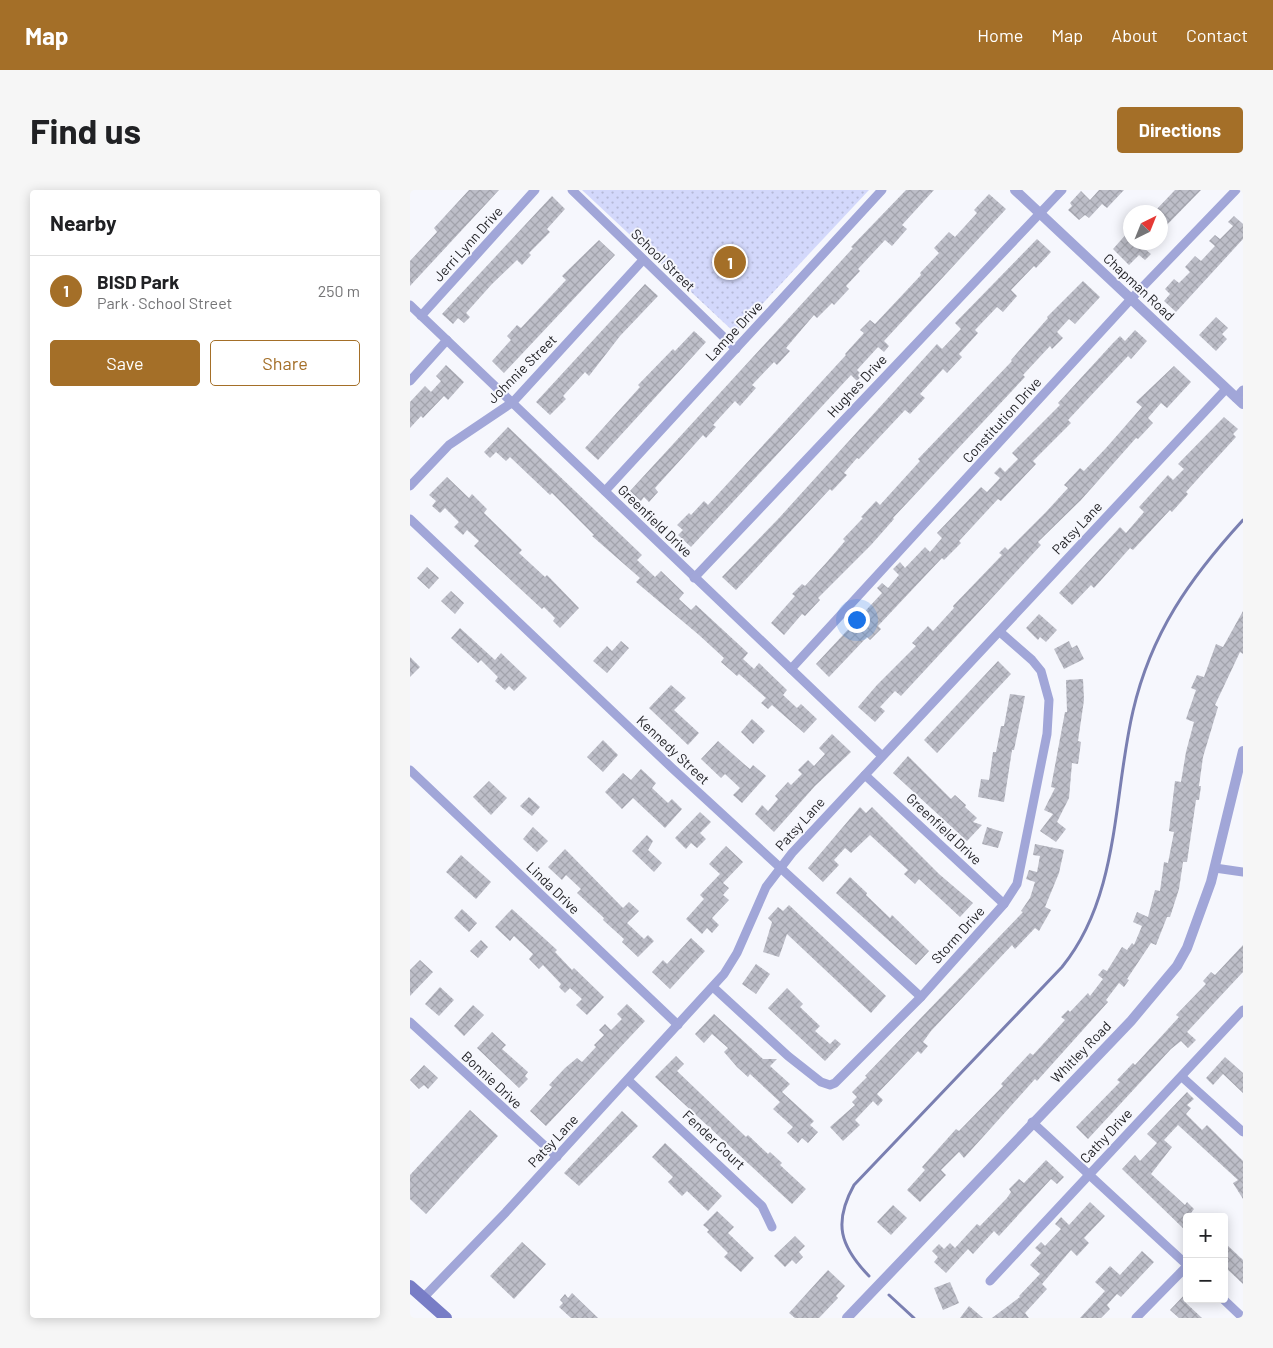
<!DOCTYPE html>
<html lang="en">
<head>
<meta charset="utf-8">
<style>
  :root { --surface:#fff; --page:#f6f6f6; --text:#202124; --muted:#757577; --line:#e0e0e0; --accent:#a46f28 }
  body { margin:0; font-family:Barlow,sans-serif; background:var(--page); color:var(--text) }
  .controls { position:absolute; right:15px; bottom:15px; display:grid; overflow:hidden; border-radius:5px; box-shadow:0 2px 12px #0003 }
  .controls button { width:45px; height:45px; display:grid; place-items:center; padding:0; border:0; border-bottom:1px solid var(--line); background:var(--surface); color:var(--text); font:25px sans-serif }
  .compass { position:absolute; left:713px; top:15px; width:45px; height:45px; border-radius:50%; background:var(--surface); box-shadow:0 2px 12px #0003; rotate:43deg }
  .you { position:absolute; left:446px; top:429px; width:18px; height:18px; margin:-12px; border:4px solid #fff; border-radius:50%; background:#1a73e8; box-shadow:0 0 0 8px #1a73e833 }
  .badge { display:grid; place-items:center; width:32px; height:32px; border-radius:50%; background:var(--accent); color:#fff; font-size:16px; font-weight:700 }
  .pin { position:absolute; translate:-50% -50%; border:2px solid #fff; box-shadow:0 1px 5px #0006 }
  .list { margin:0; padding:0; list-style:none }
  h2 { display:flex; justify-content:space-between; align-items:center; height:65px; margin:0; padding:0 20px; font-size:21px }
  h2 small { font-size:16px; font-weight:400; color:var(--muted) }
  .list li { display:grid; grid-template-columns:32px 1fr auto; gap:15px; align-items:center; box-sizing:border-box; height:70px; padding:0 20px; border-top:1px solid var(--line) }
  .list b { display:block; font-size:19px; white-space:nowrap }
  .list p { margin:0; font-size:16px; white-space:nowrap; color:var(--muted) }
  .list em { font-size:16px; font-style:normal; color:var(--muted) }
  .actions { display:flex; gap:10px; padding:15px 20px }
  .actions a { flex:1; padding:11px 0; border:1px solid var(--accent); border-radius:5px; text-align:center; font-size:18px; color:var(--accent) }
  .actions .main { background:var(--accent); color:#fff }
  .map { position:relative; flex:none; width:833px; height:1128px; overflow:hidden; border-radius:5px }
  header { display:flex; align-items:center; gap:30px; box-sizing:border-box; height:70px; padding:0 25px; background:var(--accent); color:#fff }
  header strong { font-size:24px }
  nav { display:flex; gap:28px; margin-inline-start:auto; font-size:18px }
  .intro { display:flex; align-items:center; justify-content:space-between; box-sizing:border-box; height:120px; padding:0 30px }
  h1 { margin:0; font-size:35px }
  .button { padding:12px 22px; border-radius:5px; background:var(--accent); color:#fff; font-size:18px; font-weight:700 }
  main { display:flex; gap:30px; padding:0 30px }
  aside { flex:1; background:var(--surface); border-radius:5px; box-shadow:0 2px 12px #0003 }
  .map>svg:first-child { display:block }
</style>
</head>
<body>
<header>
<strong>Map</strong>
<nav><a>Home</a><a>Map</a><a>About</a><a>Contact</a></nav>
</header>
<div class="intro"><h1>Find us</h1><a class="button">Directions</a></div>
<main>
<aside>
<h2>Nearby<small></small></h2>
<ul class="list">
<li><span class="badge">1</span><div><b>BISD Park</b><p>Park · School Street</p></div><em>250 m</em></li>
</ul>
<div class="actions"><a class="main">Save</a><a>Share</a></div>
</aside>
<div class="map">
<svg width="833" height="1128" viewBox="0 0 833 1128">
  <defs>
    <pattern id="park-dots" width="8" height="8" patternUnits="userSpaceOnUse" patternTransform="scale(1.25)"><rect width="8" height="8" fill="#d3d8fb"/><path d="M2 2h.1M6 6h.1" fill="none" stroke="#b5b9d7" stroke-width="1.8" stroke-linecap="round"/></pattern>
    <pattern id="building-cross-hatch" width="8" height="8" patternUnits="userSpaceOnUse" patternTransform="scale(1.25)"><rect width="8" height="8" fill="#bdbec8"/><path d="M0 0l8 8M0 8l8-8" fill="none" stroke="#a2a3ac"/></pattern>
  </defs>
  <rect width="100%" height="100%" fill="#f6f7fd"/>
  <polygon fill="url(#park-dots)" points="172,0 459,0 325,143"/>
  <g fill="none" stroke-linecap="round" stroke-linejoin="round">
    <g stroke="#7a7fb1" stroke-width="3">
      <path d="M459 1086C430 1056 423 1033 444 995L652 777C710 706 703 606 723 521 741 443 780 388 833 330"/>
      <polyline points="479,1105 504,1128"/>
    </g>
  </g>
  <g fill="url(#building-cross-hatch)">
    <polygon points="59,0 89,0 0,96 0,71 27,42 24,38"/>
    <polygon points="496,0 524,0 492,35 497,39 482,56 475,50 448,79 450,81 436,96 439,99 424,115 422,113 407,128 404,125 392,139 376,158 380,161 367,175 364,172 342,195 346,198 330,216 325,211 303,235 306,237 296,248 293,245 245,298 248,302 239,312 234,307 231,311 220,301 443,58 441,57"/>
    <polygon points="689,0 714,0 697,18 692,14 679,28 675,25 669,30 658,20 662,16 660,13 671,1 680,10"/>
    <polygon points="765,0 791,0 750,42 750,22 744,22"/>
    <polygon points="579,4 596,19 474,151 479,156 474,162 468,157 447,180 452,185 447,191 441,185 281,357 268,345 273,340 267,335 279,323 281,325 294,311 298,315 436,165 435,164 454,143 450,140 460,130 465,134 511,85 510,83 529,63 524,58 539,42 545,47 567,23 564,20"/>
    <polygon points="142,6 155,19 137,39 140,42 119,63 121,65 112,75 107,70 82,94 56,123 60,127 54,133 48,128 43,134 32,124"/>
    <polygon points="824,26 833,34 833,49 766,122 754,111 760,104 755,99 764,89 769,93 780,82 775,77 785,66 791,71 805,56 799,51 805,45 810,49 823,36 818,32"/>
    <polygon points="720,40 720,52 741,52 735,59 741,64 735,70 729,65 719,75 703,59"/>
    <polygon points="627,49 641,62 626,78 624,76 601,100 607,106 593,122 587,117 565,140 568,143 549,164 552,167 537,183 533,179 510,204 515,208 500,224 495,220 449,269 447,268 434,283 437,285 422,301 420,299 326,400 312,387 369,328 527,154 532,159 551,139 545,133"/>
    <polygon points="189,50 205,65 94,183 82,171 101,150 97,146 107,135 111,138 156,90 152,86"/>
    <polygon points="673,91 690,107 665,134 659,129 647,142 653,148 642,159 640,156 613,185 615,187 483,328 484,329 461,355 408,408 410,410 395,426 392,424 374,445 361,433 385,406 382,404 392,394 395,396 417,372 435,351 433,349 453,328 451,327 466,311 470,315 510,271 508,269 602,171 601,170 638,128 637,127"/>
    <polygon points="235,94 248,106 210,146 179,186 175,182 153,206 156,209 140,225 126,212"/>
    <polygon points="806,127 818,138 812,144 817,149 806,161 789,145"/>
    <polygon points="725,140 737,151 721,169 718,166 658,230 661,233 623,271 626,274 591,311 588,309 549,351 551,353 534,370 532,368 468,436 471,439 460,450 457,447 419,487 406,474 472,403 467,398 472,393 478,398 489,385 483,379 490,372 495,378 515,357 520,362 532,348 527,343 571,297 577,302 590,288 584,283 590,277 595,282 608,269 602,263 650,215 648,213 703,153 710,146 715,151"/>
    <polygon points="284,141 296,152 188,270 175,258 230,197 228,195 263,159 265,161"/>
    <polygon points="36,175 54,192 38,210 34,206 13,228 11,226 0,238 0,212 15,196 21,202 31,191 26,186"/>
    <polygon points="764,176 781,192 757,218 751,213 738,228 743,233 728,249 726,248 671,310 628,352 631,355 491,506 485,501 470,517 475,521 465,532 448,517 467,495 506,456 502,453 518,436 523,441 544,418 543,416 592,365 589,363 595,357 598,360 636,322 658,298 654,295 670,278 674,281 696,258 732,217 726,212"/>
    <polygon points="814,227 828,239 823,244 826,247 794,282 776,302 778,304 762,322 760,320 723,360 720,358 684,398 681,395 662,415 649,403 710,337 716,343 734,322 729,317 758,285 763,290 774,279 768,274"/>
    <polygon points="98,237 232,365 227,370 245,387 251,381 274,403 269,409 281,420 286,415 338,463 333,469 344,479 349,473 377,500 373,505 387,518 391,514 407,529 394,543 362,515 358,519 351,513 356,508 329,484 327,486 311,472 314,468 289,445 226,392 230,388 182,346 184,345 142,303 140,305 100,267 96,271 86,262 80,268 74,262"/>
    <polygon points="37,287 59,308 62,304 77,319 74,323 112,360 109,363 135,387 137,385 169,418 150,438 143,431 145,428 134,417 132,419 64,356 69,351 57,340 53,345 44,337 49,332 35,318 30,323 22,316 26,311 19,305"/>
    <polygon points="17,377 29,388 19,399 7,388"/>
    <polygon points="41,401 54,413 45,424 31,411"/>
    <polygon points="833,421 833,464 830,462 805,515 808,517 793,567 789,596 791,596 789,610 786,610 777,672 773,672 769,699 760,727 757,727 746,755 741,753 717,789 719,790 714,797 709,793 696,810 698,812 627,891 625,889 554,968 549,962 531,980 536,985 510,1012 497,1000 515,980 512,977 546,939 549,941 593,896 591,894 620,863 623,865 655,830 651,827 658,820 660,822 678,803 680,806 693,789 688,785 693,779 697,781 712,757 717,760 722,753 724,755 732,736 723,732 727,722 738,727 745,700 750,701 754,672 758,673 764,642 759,641 765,591 771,592 776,562 784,532 776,529 786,500 781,498 787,485 794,487 806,454 813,457"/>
    <polygon points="629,424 647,440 636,452 630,447 628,450 616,438"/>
    <polygon points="50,438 85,470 91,463 117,488 104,501 99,496 95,500 85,491 88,487 71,470 68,473 41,448"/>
    <polygon points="211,451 219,458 197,483 183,471 197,456 202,461"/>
    <polygon points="659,451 662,458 667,455 674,469 654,479 644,459"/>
    <polygon points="0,467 10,477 0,487"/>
    <polygon points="588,471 601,484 527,563 514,550"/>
    <polygon points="673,489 674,510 668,551 671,552 668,574 662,573 659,608 647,632 656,639 646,652 630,641 643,624 634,620 645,598 641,597 655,522 657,522 656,490"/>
    <polygon points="261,495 276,508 264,520 289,543 278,555 239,518"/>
    <polygon points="600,504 615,506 604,560 602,560 594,612 568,607 571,589 579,590 583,562 586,562 591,536 594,536"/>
    <polygon points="342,529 355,541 343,554 331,542"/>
    <polygon points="422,544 441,562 405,596 364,642 345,624 352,615 358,621 368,609 365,606 378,592 381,595 392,584 388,580 398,570 404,576 415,564 409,558"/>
    <polygon points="193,550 208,565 193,582 177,567"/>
    <polygon points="308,551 334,574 340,579 343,575 356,586 332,613 323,605 330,598 315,584 311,588 291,569"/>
    <polygon points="498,566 541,609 545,605 556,615 555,617 567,628 563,632 572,635 557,651 483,583"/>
    <polygon points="231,579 246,593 242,598 258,613 262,609 272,619 255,638 223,608 212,619 195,602 213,583 221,590"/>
    <polygon points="79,591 97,608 81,625 63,607"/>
    <polygon points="119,607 130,617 122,626 110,616"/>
    <polygon points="450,617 456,623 462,617 529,684 563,713 550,727 509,689 505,694 494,684 498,680 460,645 441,663 435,658 424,670 429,675 413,692 398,678"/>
    <polygon points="290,622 301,632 290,643 296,649 287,658 281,653 276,659 265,648"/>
    <polygon points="123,637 138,651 127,662 113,649"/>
    <polygon points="577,637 593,642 588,658 572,654"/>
    <polygon points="237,645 243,651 238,660 252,673 244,682 222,661"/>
    <polygon points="625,654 654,660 649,683 635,717 641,720 629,741 625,738 605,759 602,755 521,841 513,852 518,856 511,864 508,861 467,904 473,910 468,916 463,911 445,930 450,935 433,951 420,937 445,915 442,912 447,907 442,902 457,887 455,886 613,722 611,721 620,708 625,692 616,689 619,680 627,682 630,666 623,665"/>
    <polygon points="316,656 333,672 313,693 319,698 313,705 319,710 302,728 309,735 302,743 297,738 292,744 276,729 294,709 290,705 310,684 299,674"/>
    <polygon points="155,659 213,718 219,712 229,721 217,733 234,749 238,745 244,751 228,767 212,752 214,749 193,730 194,728 167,703 171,699 156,685 152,690 138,677"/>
    <polygon points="51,665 81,692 66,709 36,682"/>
    <polygon points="440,687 457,703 456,705 480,728 482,725 519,761 506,775 426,703"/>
    <polygon points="379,715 476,806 461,823 377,744 369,767 353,762 362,732 358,728 368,717 373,721"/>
    <polygon points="52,719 67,733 59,742 44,728"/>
    <polygon points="102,719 147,760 145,762 162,780 164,778 194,807 177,825 166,815 172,809 160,798 155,803 149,797 151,794 133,775 129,779 119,769 123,764 104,746 100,751 85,737"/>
    <polygon points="281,748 295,761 260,799 242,782 253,770 257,774"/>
    <polygon points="71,750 78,757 68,768 60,761"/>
    <polygon points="833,755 833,782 777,842 786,850 778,858 771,851 761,859 678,949 666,937 710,892 707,890 723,873 725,875 769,827 766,825 796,794 793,791 801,782 805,785"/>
    <polygon points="10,770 23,782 0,806 0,780"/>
    <polygon points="346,774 360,784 346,804 332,794"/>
    <polygon points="30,797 44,810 29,826 15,814"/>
    <polygon points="377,798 393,814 390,817 410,836 405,841 420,854 425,849 431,854 415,871 358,818"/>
    <polygon points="217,814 235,831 136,936 120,921 142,897 139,895 155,878 167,868 172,872 186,857 184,855 194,845 189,840 195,834 201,840 212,829 207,824"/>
    <polygon points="63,815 74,825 54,846 44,836"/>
    <polygon points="304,824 353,869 367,869 360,876 380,894 372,902 404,931 400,935 408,942 398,953 392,948 388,953 377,943 383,937 363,919 370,912 340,884 338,887 327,877 314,862 318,858 302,844 294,853 285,844"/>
    <polygon points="82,842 96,855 92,859 118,882 115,886 118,889 109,898 67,858"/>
    <polygon points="266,866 274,874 267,881 336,947 338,945 358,964 360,962 372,973 370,975 396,999 382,1014 245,887"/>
    <polygon points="815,867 833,883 833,903 813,884 803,895 796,888"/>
    <polygon points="14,875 28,888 18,899 14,895 9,899 0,890"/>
    <polygon points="777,902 784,909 777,915 781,918 776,924 792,940 797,935 833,971 833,1009 823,993 828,990 768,935 754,950 762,957 741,984 775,1015 777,1012 784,1019 781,1023 785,1027 777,1027 777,1042 712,979 725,965 730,971 747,953 737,944"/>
    <polygon points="60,920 88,946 16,1024 0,1009 0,985"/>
    <polygon points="212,921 228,936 169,996 154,983"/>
    <polygon points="255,953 312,1006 298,1021 277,1001 272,1006 258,992 263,987 242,967"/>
    <polygon points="636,970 654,987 647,994 641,989 589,1046 584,1041 563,1064 558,1059 536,1083 524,1072 528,1067 522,1061 529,1054 534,1059 540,1053 545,1058 567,1034 570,1036 597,1008 601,1002 599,999 609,989 614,993"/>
    <polygon points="680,1012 695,1026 674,1048 679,1053 667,1066 661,1060 632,1094 637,1099 615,1123 619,1128 582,1128 610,1107 609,1106 630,1084 620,1075 631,1063 625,1058 631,1052 635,1056 651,1039 645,1034 651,1027 659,1035"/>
    <polygon points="483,1015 497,1028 481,1045 467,1032"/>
    <polygon points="307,1021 324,1037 318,1043 344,1068 331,1082 314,1067 318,1063 297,1042 299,1040 293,1035"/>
    <polygon points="385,1046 395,1056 389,1062 393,1067 386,1074 382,1070 375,1077 364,1066"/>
    <polygon points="112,1052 136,1074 104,1109 80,1086"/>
    <polygon points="814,1052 833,1070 833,1094 814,1076"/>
    <polygon points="732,1061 744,1072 711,1107 707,1104 697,1115 700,1119 691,1128 670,1128 695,1101 685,1092 700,1076 710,1085"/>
    <polygon points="418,1080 435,1096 426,1106 428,1108 409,1128 385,1128 379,1123"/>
    <polygon points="540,1092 549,1113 533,1120 524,1098"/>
    <polygon points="777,1102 776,1113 792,1128 769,1128 760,1120"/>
    <polygon points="162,1103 188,1128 161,1128 149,1117 153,1113 150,1110 155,1104 158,1108"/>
    <polygon points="559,1116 573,1128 550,1128"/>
  </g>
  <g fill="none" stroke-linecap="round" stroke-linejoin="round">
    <g stroke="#a1a6d8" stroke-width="9">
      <polyline points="162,0 326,159"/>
      <polyline points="0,115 472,566"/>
      <polyline points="11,126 125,0"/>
      <polyline points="0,191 37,150"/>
      <polyline points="826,208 833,200"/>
      <polyline points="0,296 39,255 103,212 233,70"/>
      <polyline points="195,301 472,0"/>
      <polyline points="0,329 262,578 511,807"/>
      <polyline points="284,388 652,0"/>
      <polyline points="381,479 721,109 826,0"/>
      <polyline points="0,580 268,835"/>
      <polyline points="455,585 594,714"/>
      <polyline points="805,678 833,682"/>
      <polyline points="303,797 378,866 411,892 420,895 425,893 511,807 594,714 607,694 637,544 639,510 631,481 622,470 590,442"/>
      <polyline points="0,832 147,967"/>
      <polyline points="772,887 833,942"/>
      <polyline points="218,890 352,1016 362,1037"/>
      <polyline points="622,932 777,1075"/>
      <polyline points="580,1091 833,820"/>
      <polyline points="13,1108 96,1022 314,784 327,763 356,697 382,663 816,199"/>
      <polyline points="813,1109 833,1128"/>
      <polyline points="726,1128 777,1076"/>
    </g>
    <g stroke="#a1a6d8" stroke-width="10">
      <polyline points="605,0 833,214"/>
      <polyline points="437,1128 721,831 767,776 777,758 801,692 833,561"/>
    </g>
    <polyline stroke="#787dc6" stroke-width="12" points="0,1096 36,1128"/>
  </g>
  <g text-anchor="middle" stroke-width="4" stroke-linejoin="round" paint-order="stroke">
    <g font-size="14" fill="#222226" stroke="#f6f7fd">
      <text transform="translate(58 54) rotate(-48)" y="5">Jerri Lynn Drive</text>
      <text transform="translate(253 70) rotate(44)" y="5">School Street</text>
      <text transform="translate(729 97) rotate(43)" y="5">Chapman Road</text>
      <text transform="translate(324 141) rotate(-47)" y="5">Lampe Drive</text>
      <text transform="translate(112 179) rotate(-45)" y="5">Johnnie Street</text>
      <text transform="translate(447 196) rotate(-47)" y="5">Hughes Drive</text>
      <text transform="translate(592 230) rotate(-48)" y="5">Constitution Drive</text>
      <text transform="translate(245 331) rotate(44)" y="5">Greenfield Drive</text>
      <text transform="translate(667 338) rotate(-47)" y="5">Patsy Lane</text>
      <text transform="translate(263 560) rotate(43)" y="5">Kennedy Street</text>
      <text transform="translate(390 634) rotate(-48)" y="5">Patsy Lane</text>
      <text transform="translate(534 639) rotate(43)" y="5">Greenfield Drive</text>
      <text transform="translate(143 698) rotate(44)" y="5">Linda Drive</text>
      <text transform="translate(548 745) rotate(-48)" y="5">Storm Drive</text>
      <text transform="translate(671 862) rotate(-46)" y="5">Whitley Road</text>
      <text transform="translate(82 890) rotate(43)" y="5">Bonnie Drive</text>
      <text transform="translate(696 946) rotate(-47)" y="5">Cathy Drive</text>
      <text transform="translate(304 950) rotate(43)" y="5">Fender Court</text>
      <text transform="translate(143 951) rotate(-47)" y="5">Patsy Lane</text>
    </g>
  </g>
</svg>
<div class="controls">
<button>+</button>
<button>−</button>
</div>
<svg class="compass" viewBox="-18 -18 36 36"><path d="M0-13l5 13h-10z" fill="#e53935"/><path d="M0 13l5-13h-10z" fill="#757577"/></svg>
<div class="you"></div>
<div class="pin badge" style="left:320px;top:72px">1</div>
</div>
</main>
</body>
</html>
